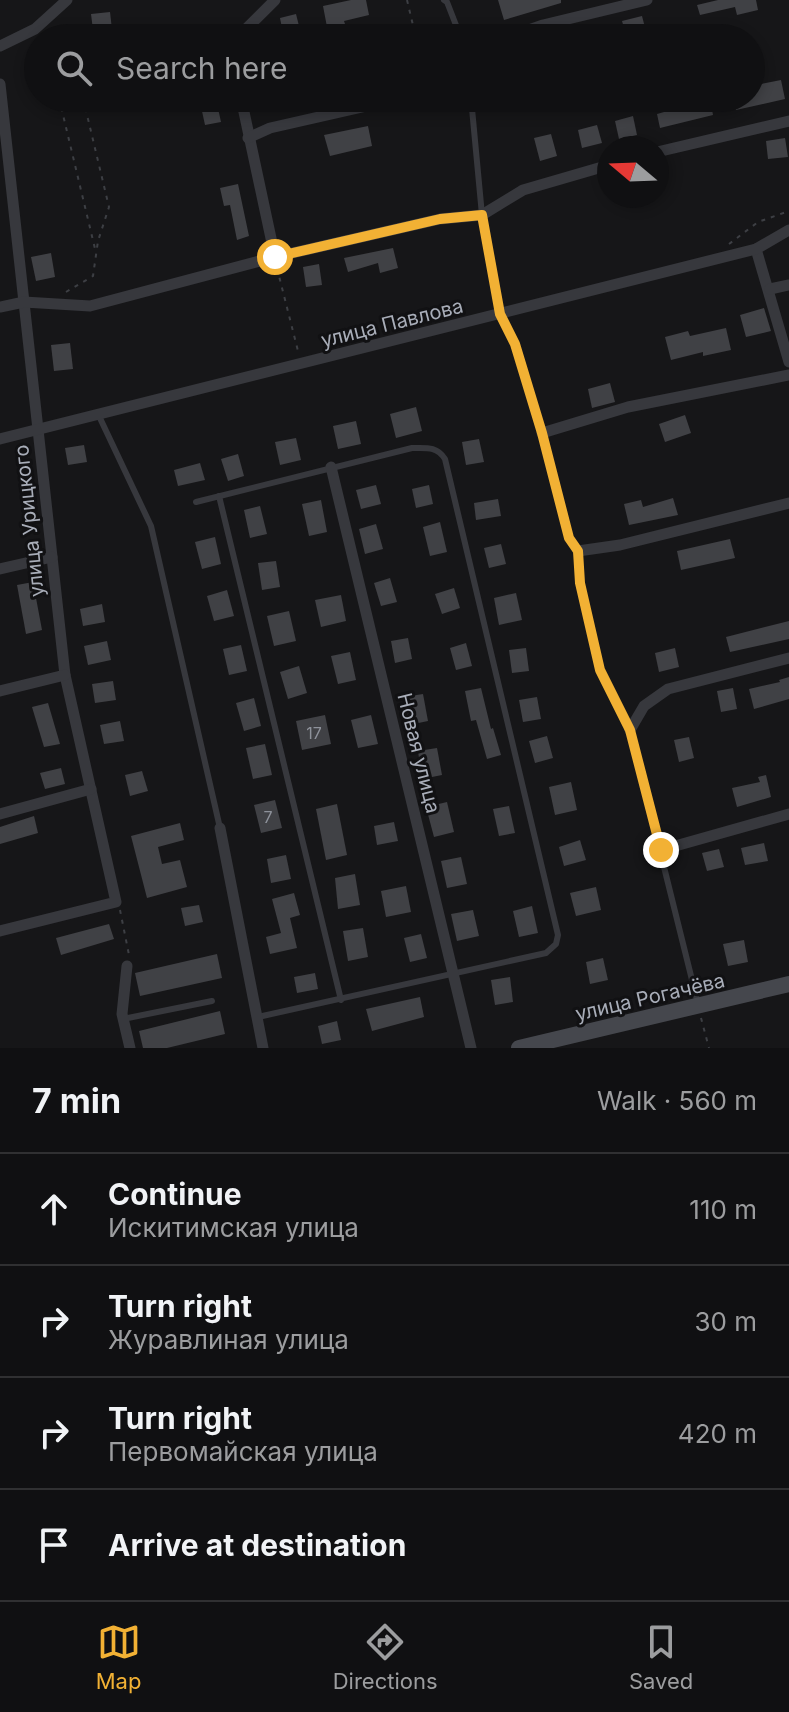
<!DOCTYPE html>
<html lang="en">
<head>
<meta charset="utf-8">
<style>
  :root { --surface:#101012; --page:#19191b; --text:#f1f3f6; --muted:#9c9d9f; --line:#303032; --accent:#f2b134 }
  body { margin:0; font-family:Inter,sans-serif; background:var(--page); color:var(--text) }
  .compass { position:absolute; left:597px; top:136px; width:72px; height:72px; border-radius:50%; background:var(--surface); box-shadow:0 4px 12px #0003; rotate:289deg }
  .stop { position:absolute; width:24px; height:24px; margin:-18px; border:6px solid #f2b134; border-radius:50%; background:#fff }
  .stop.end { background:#f2b134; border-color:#fff; box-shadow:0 2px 8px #0008 }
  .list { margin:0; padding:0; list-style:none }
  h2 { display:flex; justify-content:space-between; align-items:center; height:104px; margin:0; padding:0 32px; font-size:34px }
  h2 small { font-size:26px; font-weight:400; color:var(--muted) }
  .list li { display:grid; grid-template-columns:52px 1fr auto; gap:24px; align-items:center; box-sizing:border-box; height:112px; padding:0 32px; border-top:2px solid var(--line) }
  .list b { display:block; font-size:30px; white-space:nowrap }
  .list p { margin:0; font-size:26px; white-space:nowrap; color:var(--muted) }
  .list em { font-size:26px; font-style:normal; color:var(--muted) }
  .icon { flex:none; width:44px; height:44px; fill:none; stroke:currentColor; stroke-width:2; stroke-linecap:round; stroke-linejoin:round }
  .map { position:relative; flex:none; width:789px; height:1048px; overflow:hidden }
  .search { position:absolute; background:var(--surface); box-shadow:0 4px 12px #0003; left:24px; right:24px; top:24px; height:88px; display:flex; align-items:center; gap:20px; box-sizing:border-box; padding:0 28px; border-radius:44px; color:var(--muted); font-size:30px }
  .sheet { height:552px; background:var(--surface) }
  nav { display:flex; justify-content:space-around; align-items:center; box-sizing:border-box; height:112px; border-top:2px solid var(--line); background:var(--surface); font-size:22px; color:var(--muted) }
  nav a { display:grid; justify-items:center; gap:4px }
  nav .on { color:var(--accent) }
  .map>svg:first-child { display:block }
</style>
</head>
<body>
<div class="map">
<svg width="789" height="1048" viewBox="0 0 789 1048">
  <rect width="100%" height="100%" fill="#161618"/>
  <g fill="#404145">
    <polygon points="351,0 366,0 369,15 344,21 345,24 327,27 323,6"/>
    <polygon points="498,0 561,0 561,3 504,20"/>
    <polygon points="718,0 756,0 758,10 737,15 735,7 700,15 697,5"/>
    <polygon points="110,12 113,38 94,38 91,14"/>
    <polygon points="296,14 301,34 284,38 280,18"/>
    <polygon points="642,16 647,35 627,38 622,21"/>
    <polygon points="781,80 785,99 736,110 733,98 751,98 751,86"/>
    <polygon points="216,99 221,122 205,125 200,102"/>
    <polygon points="710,99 713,115 660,128 657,114"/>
    <polygon points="633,116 637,135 619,139 615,121"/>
    <polygon points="597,125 602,143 582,148 578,130"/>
    <polygon points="368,126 372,146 330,156 324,135"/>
    <polygon points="551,134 557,156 540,161 534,138"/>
    <polygon points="785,138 788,157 768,159 766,141"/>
    <polygon points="238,184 249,236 237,240 230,205 224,206 220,188"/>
    <polygon points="393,248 398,268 380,273 378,263 348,272 344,258"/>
    <polygon points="51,253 55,277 36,281 31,257"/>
    <polygon points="319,264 322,285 306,287 303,267"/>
    <polygon points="764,308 771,331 746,337 740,315"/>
    <polygon points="726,328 731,350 703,356 703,352 671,360 665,337 688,331 690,336"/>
    <polygon points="70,343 73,369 54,371 51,345"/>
    <polygon points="610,383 615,402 592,408 588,389"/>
    <polygon points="416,407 422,431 396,438 390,414"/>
    <polygon points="685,415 691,433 665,442 659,424"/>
    <polygon points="356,421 361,444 338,449 333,426"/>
    <polygon points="296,438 301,460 280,465 275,442"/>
    <polygon points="479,439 484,462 466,465 462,442"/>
    <polygon points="84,445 87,462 68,465 65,448"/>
    <polygon points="238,454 244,476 228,481 221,459"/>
    <polygon points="200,463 205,480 178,486 174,470"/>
    <polygon points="376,485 381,504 361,509 356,490"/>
    <polygon points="429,485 433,504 416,508 412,489"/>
    <polygon points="673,498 678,515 629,525 624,504 641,500 643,507"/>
    <polygon points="498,499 501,516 476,520 474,503"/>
    <polygon points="321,500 327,532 309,536 302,504"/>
    <polygon points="260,506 267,534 250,538 244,510"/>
    <polygon points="440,522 447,552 430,556 423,527"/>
    <polygon points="376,524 383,549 365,554 359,529"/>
    <polygon points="215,537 221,564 202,569 195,542"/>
    <polygon points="730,539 735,558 681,570 677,551"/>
    <polygon points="501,544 506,564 489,568 484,548"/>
    <polygon points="276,561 280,587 262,590 258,563"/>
    <polygon points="390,578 397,602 381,606 374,583"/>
    <polygon points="33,582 42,630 26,634 17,585"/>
    <polygon points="454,588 460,608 442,614 435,594"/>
    <polygon points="227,590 234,616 214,621 207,596"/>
    <polygon points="516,593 522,620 499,625 494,598"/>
    <polygon points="341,595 346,621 321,627 315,600"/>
    <polygon points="102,604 105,622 83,626 80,609"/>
    <polygon points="289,611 296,641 274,646 267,616"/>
    <polygon points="789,621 789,639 730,652 726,637"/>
    <polygon points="408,638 412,659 395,663 391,641"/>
    <polygon points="107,641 111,660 88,665 84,646"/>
    <polygon points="466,643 472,666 456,670 450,648"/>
    <polygon points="241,645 247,671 229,675 223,649"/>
    <polygon points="526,648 529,671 512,673 509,650"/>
    <polygon points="675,648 679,667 659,672 655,653"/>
    <polygon points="350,652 356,680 338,684 331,656"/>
    <polygon points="299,666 307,693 288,699 280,672"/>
    <polygon points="789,677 789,699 754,709 749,689 780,682 779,680"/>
    <polygon points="113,681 116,700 95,703 92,684"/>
    <polygon points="481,688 491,729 493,728 501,755 487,759 476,720 471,721 465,691"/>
    <polygon points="733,688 737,709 721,712 717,691"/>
    <polygon points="423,694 428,721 409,725 404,697"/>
    <polygon points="537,697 541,719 523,722 519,700"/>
    <polygon points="254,698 261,726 244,731 236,703"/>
    <polygon points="48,703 60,744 44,747 32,707"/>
    <polygon points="325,715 331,744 302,750 296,721"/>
    <polygon points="371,715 378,744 358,748 351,720"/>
    <polygon points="120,721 124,741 104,744 100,725"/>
    <polygon points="547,736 553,758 535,763 529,741"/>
    <polygon points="689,737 694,758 679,762 674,740"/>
    <polygon points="265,744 272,775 253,779 246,748"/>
    <polygon points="437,748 442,775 422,779 418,751"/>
    <polygon points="61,768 65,784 45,789 40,773"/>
    <polygon points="142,771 148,791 130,796 125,775"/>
    <polygon points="766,775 771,797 737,807 732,788 760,782 758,777"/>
    <polygon points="571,782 577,810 555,815 549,787"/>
    <polygon points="275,800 282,828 261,833 254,805"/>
    <polygon points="447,802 454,832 434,837 426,807"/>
    <polygon points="337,804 347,855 326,860 316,809"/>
    <polygon points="509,806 515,833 499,836 493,809"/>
    <polygon points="34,816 38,833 0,844 0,827"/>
    <polygon points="394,822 398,841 377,845 374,826"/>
    <polygon points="180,823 184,840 158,847 162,864 180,860 187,887 147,898 131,836"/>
    <polygon points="580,840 586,860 564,866 559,847"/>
    <polygon points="764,843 768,861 745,865 741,848"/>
    <polygon points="719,849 724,867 707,871 702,853"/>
    <polygon points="286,855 291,879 271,883 267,859"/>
    <polygon points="461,857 467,884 447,888 441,861"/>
    <polygon points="355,874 360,905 338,909 335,878"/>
    <polygon points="406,886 411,912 386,917 381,891"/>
    <polygon points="596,887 601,910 576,916 570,893"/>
    <polygon points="294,893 300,915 290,918 297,948 270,954 266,937 281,933 272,899"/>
    <polygon points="199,905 203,922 185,926 181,908"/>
    <polygon points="532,906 538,933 519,937 513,911"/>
    <polygon points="473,910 479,936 457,941 451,914"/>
    <polygon points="109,924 114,939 61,955 56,938"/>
    <polygon points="363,928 368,957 348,961 343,931"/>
    <polygon points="421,934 427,958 410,962 404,938"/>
    <polygon points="744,940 748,962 728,966 723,944"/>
    <polygon points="217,954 222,978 140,996 135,973"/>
    <polygon points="603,958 608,980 590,984 586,962"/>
    <polygon points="315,973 318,989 297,993 294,977"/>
    <polygon points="510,977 513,1002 495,1005 491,980"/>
    <polygon points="420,997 424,1017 372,1031 366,1009"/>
    <polygon points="220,1011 225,1034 167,1048 143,1048 139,1031"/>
    <polygon points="337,1021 341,1040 322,1044 318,1026"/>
  </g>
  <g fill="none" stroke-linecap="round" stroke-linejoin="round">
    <g stroke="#3d3f44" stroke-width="2" stroke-dasharray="4 6" stroke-linecap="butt">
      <polyline points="407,0 416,38"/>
      <polyline points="59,98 96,253"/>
      <polyline points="729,244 758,222 789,211"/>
      <polyline points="277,268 298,351"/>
      <polyline points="66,292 93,276 98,241 109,207 83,98"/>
      <polyline points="120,910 129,955"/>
      <polyline points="701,1018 709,1048"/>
    </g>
    <g stroke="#37383d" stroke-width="6">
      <polyline points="444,0 447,2 461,38"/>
      <polyline points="471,98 482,215 500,314 515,344 542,433 569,538 578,551 580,583 600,670 630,730 698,1004"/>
      <polyline points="99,416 151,526 220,828"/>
      <polyline points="219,496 341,1000"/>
      <path d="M196 502 412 448C426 448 437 446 445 459L558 935 556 944 546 953 258 1017"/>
      <polyline points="123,1019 212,1001"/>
    </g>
    <g stroke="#37383d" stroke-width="11">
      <polyline points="237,38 275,0"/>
      <polyline points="506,38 543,25 647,0"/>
      <polyline points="0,46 35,29 67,0"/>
      <polyline points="0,84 65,675 116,902 0,931"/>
      <polyline points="241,98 275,257"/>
      <polyline points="248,138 270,128 402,98"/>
      <polyline points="657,152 789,121"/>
      <polyline points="756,249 789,362"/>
      <polyline points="770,289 789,285"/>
      <polyline points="0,307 24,302 90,306 275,257 440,219 482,215 523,190 609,165"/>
      <polyline points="542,433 628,407 789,375"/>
      <polyline points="0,439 756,249 789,230"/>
      <polyline points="331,467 471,1048"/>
      <polyline points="578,551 620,545 789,503"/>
      <polyline points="0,569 52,557"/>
      <polyline points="0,691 65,675"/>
      <polyline points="630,730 644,706 668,689 789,658"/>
      <polyline points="0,814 91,789"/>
      <polyline points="220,828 263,1048"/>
      <polyline points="661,850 789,814"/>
      <polyline points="127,966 122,1014 130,1048"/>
    </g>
    <polyline stroke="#45474d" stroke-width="16" points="519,1048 789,984"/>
  </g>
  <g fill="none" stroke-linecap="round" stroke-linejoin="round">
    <polyline stroke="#f2b134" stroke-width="10" points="275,257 440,219 482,215 500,314 515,344 542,433 569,538 578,551 580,583 600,670 630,730 661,850"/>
  </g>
  <g text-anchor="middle" stroke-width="6" stroke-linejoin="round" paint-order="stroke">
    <g font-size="16" fill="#8e929b">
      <text x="314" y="739">17</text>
      <text x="268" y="823">7</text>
    </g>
    <g font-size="20" fill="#a8adb8" stroke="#111113">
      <text transform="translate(392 323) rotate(-14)" y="7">улица Павлова</text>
      <text transform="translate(29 521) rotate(-96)" y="7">улица Урицкого</text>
      <text transform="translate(419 753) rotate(76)" y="7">Новая улица</text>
      <text transform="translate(650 997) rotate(-13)" y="7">улица Рогачёва</text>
    </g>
  </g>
</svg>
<svg class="compass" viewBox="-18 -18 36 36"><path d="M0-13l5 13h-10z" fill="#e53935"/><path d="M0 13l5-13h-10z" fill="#9c9d9f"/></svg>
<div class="stop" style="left:275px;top:257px"></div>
<div class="stop end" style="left:661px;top:850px"></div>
<div class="search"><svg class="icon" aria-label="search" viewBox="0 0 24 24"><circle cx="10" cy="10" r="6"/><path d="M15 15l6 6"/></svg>Search here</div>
</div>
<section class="sheet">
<h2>7 min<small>Walk · 560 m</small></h2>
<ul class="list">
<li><svg class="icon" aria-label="ahead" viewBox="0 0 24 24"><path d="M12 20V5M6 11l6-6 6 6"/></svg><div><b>Continue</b><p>Искитимская улица</p></div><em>110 m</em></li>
<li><svg class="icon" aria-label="right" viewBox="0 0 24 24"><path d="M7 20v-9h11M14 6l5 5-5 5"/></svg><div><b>Turn right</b><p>Журавлиная улица</p></div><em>30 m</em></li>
<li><svg class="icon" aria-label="right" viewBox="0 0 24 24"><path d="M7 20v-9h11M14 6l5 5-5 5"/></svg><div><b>Turn right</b><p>Первомайская улица</p></div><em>420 m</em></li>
<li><svg class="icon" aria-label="arrive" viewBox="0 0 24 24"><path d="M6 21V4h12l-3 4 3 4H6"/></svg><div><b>Arrive at destination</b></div></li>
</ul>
</section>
<nav>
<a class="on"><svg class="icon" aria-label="map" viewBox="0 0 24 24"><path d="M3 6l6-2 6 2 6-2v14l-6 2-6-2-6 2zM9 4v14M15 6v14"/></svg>Map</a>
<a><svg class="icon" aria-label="directions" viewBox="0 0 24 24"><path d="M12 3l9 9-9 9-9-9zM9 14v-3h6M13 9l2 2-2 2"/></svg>Directions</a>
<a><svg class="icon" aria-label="saved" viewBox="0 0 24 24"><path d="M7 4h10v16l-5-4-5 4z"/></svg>Saved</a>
</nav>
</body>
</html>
